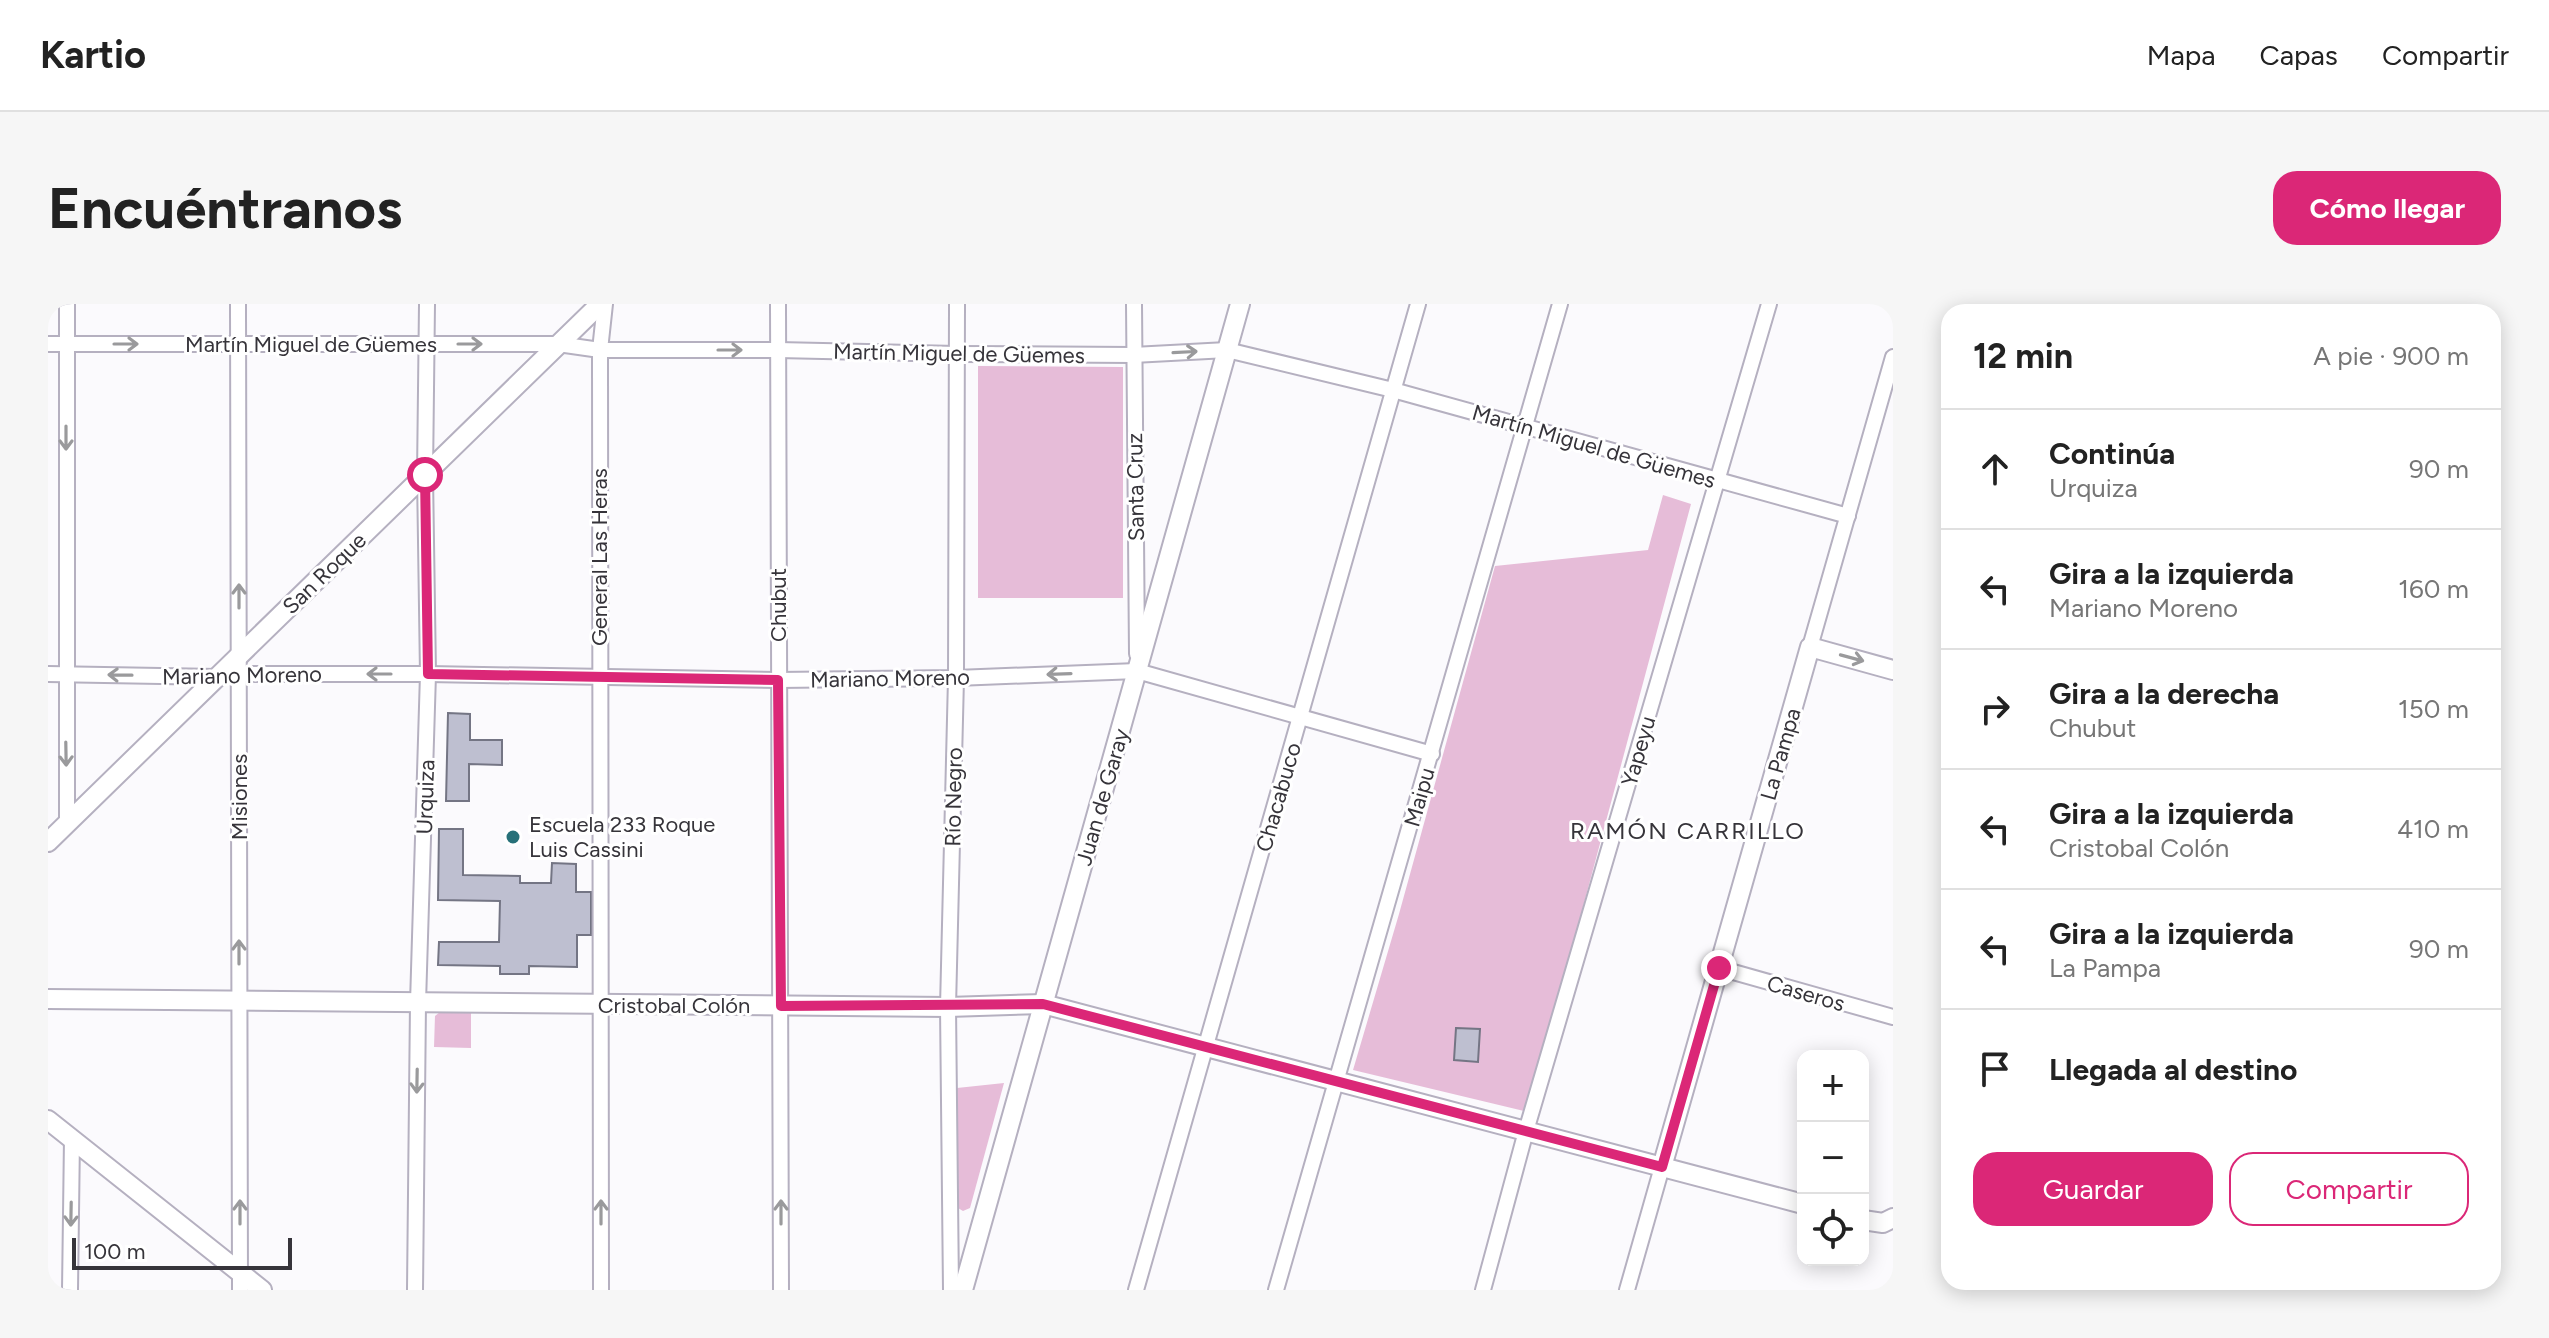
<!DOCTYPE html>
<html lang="es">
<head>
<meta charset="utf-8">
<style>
  :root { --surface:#fff; --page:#f6f6f6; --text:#222; --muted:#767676; --line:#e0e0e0; --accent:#db2777 }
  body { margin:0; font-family:Figtree,sans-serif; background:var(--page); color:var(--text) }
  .controls { position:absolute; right:24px; bottom:24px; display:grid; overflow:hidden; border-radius:16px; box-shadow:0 4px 20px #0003 }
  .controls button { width:72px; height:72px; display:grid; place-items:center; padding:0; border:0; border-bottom:2px solid var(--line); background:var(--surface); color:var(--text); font:40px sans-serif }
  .scale { position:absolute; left:24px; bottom:20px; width:220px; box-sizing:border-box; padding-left:8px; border:4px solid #36343a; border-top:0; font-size:22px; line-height:28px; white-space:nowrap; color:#36343a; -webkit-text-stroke:6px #fff; paint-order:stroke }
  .stop { position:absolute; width:24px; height:24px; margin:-18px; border:6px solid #db2777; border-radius:50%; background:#fff }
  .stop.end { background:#db2777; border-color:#fff; box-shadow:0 2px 8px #0008 }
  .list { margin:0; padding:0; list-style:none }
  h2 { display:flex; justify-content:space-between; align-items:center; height:104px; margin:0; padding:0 32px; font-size:34px }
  h2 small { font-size:26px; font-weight:400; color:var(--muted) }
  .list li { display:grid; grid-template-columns:52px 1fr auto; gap:24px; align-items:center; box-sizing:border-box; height:120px; padding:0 32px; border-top:2px solid var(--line) }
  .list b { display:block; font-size:30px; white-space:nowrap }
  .list p { margin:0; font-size:26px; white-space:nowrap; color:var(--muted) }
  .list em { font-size:26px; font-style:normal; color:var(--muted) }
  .actions { display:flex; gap:16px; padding:24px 32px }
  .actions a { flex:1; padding:18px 0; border:2px solid var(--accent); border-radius:24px; text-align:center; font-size:28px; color:var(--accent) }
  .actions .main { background:var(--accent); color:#fff }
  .icon { flex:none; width:44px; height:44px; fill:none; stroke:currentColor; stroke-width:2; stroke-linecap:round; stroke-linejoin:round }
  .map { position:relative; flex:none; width:1845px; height:986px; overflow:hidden; border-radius:24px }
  header { display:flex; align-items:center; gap:48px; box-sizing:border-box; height:112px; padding:0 40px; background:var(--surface); border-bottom:2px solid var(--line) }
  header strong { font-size:38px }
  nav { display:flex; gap:44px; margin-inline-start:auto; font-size:28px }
  .intro { display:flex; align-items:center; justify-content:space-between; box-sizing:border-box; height:192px; padding:0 48px }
  h1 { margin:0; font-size:56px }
  .button { padding:20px 36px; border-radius:24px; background:var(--accent); color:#fff; font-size:28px; font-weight:700 }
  main { display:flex; gap:48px; padding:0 48px }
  aside { flex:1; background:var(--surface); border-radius:24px; box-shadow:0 4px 20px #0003 }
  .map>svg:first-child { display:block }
</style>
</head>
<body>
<header>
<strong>Kartio</strong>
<nav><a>Mapa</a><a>Capas</a><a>Compartir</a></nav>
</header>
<div class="intro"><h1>Encuéntranos</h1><a class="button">Cómo llegar</a></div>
<main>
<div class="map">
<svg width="1845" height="986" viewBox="0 0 1845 986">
  <rect width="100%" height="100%" fill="#fbfafd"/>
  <g fill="#e6bcd8">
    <polygon points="930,62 1075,63 1075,294 930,294"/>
    <polygon points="1615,191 1643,200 1520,659 1476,807 1305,766 1351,610 1447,262 1600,246"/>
    <polygon points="392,708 423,709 423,744 386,743 387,712"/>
    <polygon points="956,779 922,904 915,907 910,904 909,784"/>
  </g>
  <g fill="#bebfd0" stroke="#747584" stroke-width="2">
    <polygon points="400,409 422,410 422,436 454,436 454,461 421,460 421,497 398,497"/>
    <polygon points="391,525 415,525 415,571 472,572 472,579 503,579 504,559 528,560 528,588 543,588 543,631 529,631 529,663 481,662 481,670 452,670 452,662 390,661 391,638 451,638 452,597 390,596"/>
    <polygon points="1408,724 1432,725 1430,758 1406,756"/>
  </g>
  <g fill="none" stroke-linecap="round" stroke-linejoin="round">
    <g stroke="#b5b0c0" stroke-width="18">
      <g id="minor">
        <polyline points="19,0 19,519"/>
        <polyline points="190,0 192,986"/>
        <polyline points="730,0 733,986"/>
        <polyline points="1086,0 1089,350"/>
        <polyline points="0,40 510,40 552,46 730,46 909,50 1085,51 1179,46 1345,86 1800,212"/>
        <polyline points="1762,343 1845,53"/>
        <polyline points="0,370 169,373 191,370 380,370 730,376 908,374 1089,367 1384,450"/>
        <polyline points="1671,664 1845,713"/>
        <polyline points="22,986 24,834"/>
        <polyline points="367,986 370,699 380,370 377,171 379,0"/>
        <path d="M553 986C554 673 551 359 552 46L557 0"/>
        <polyline points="903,986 900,703 908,374 909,0"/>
        <polyline points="1088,986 1370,0"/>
        <polyline points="1228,986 1512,0"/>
        <polyline points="1435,986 1478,827 1721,0"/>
        <polyline points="1579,986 1614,863"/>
      </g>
    </g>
    <g stroke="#b5b0c0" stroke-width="22">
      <g id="tertiary">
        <polyline points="0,538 552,0"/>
        <polyline points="0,695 900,703 995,700 1755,900"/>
        <polyline points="0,816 214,986"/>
        <polyline points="1614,863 1762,343 1845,366"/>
        <polyline points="1815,916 1835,919 1845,914"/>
        <polyline points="915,986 1192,0"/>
      </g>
    </g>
    <use href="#minor" stroke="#fff" stroke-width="14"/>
    <use href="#tertiary" stroke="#fff" stroke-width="18"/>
  </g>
  <defs><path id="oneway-shaft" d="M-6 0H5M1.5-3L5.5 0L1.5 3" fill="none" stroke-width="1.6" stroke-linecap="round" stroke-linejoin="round" transform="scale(2)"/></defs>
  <g stroke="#9a9a9c">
    <use href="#oneway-shaft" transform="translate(78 40)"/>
    <use href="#oneway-shaft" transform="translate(422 40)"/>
    <use href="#oneway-shaft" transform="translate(682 46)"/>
    <use href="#oneway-shaft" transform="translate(1137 48) rotate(-3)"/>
    <use href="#oneway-shaft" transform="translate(18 134) rotate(90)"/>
    <use href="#oneway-shaft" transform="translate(191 292) rotate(-90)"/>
    <use href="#oneway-shaft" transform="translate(1804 354) rotate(15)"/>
    <use href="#oneway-shaft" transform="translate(331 370) rotate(180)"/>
    <use href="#oneway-shaft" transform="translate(1011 370) rotate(178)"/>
    <use href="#oneway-shaft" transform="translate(72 371) rotate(-179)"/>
    <use href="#oneway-shaft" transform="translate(18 450) rotate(89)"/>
    <use href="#oneway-shaft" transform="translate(191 648) rotate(-90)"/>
    <use href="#oneway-shaft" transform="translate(369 777) rotate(91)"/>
    <use href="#oneway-shaft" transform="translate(192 908) rotate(-90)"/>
    <use href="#oneway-shaft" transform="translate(553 908) rotate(-90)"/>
    <use href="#oneway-shaft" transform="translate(733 908) rotate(-90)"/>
    <use href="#oneway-shaft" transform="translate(23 910) rotate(91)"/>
  </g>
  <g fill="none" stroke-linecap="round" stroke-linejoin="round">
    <polyline stroke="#db2777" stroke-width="10" points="377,171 380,370 730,376 733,702 995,700 1614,863 1671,664"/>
  </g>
  <circle fill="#277079" stroke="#fff" stroke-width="3" cx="465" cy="533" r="8"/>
  <g text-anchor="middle" stroke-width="6" stroke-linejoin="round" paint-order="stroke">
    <g font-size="22" fill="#36343a" stroke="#fff">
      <text x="263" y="48">Martín Miguel de Güemes</text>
      <text transform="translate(911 49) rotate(1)" y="8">Martín Miguel de Güemes</text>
      <text transform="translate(1546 142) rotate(16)" y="8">Martín Miguel de Güemes</text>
      <text transform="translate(1087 183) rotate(-91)" y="8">Santa Cruz</text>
      <text transform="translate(551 253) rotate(-90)" y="8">General Las Heras</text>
      <text transform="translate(276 269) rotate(-44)" y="8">San Roque</text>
      <text transform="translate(730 301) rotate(-90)" y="8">Chubut</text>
      <text transform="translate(194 371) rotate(-1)" y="8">Mariano Moreno</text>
      <text transform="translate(842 374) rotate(-1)" y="8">Mariano Moreno</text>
      <text transform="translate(1590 447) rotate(-74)" y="8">Yapeyu</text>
      <text transform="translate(1732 450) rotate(-74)" y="8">La Pampa</text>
      <text transform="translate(191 493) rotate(-90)" y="8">Misiones</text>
      <text transform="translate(377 493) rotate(-88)" y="8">Urquiza</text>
      <text transform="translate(905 493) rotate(-89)" y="8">Río Negro</text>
      <text transform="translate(1054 493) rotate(-74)" y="8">Juan de Garay</text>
      <text transform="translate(1230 493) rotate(-74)" y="8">Chacabuco</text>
      <text transform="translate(1371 493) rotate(-74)" y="8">Maipu</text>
      <text transform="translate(1758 689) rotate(16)" y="8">Caseros</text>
      <text x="626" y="709">Cristobal Colón</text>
    </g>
    <g font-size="22" fill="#36343a" stroke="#fff" text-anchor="start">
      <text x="481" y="528">Escuela 233 Roque<tspan x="481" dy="25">Luis Cassini</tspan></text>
    </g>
    <g font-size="24" letter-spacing="2" fill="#36343a" stroke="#fff">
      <text x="1640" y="535">RAMÓN CARRILLO</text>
    </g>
  </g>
</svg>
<div class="controls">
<button>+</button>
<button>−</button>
<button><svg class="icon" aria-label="locate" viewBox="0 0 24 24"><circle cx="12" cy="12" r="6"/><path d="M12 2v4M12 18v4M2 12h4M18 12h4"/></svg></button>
</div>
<div class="scale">100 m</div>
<div class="stop" style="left:377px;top:171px"></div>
<div class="stop end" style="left:1671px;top:664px"></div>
</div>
<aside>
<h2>12 min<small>A pie · 900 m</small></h2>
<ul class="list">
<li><svg class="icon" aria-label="ahead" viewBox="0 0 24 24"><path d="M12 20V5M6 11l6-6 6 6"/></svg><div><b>Continúa</b><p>Urquiza</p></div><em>90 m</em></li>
<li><svg class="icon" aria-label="left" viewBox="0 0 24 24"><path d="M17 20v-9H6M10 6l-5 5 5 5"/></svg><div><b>Gira a la izquierda</b><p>Mariano Moreno</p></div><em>160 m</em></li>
<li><svg class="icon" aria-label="right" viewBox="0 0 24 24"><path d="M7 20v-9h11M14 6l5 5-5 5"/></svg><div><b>Gira a la derecha</b><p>Chubut</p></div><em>150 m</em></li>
<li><svg class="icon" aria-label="left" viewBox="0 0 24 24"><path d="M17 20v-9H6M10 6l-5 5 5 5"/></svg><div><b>Gira a la izquierda</b><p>Cristobal Colón</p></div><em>410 m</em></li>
<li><svg class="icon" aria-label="left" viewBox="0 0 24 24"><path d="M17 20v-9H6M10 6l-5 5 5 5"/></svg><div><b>Gira a la izquierda</b><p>La Pampa</p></div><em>90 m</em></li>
<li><svg class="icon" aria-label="arrive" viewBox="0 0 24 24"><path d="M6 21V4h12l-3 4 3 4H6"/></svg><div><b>Llegada al destino</b></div></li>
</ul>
<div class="actions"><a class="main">Guardar</a><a>Compartir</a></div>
</aside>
</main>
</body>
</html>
